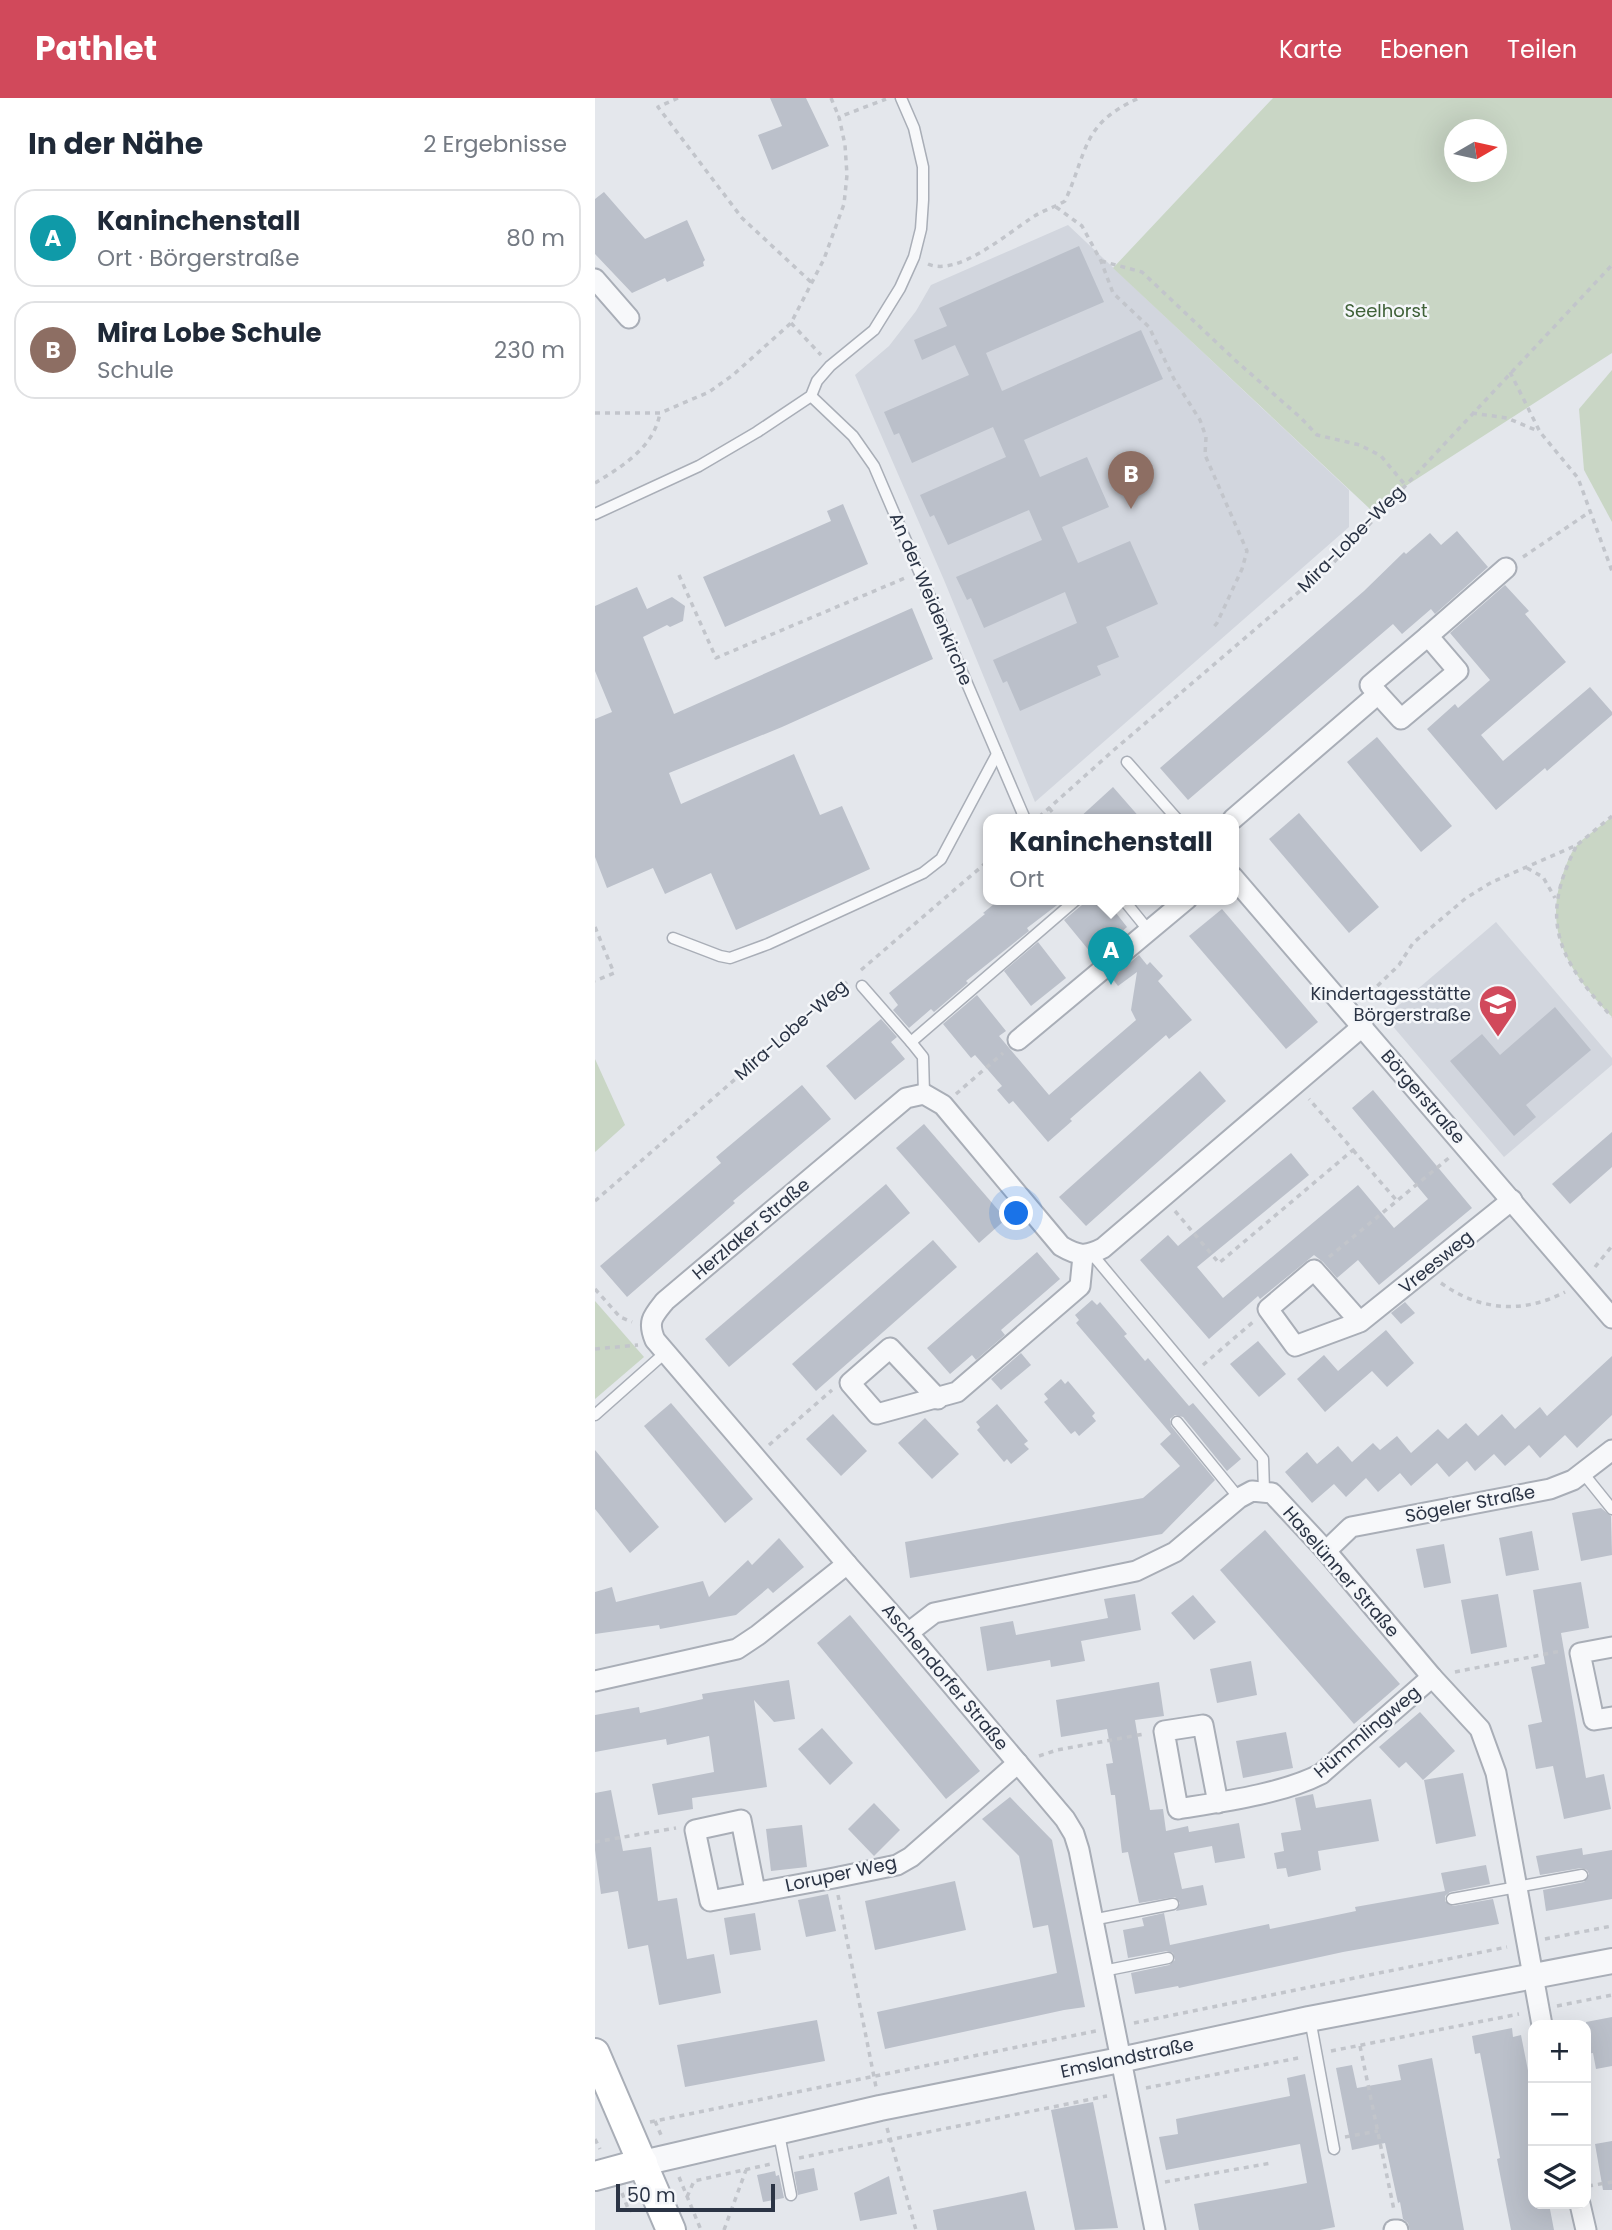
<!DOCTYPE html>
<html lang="de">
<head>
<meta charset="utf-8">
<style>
  :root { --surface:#fff; --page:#f6f6f7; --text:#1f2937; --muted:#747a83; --line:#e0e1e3; --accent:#d1495b }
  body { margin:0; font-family:Poppins,sans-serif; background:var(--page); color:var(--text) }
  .controls { position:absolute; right:21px; bottom:21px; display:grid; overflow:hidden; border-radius:14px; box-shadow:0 7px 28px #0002 }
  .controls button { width:63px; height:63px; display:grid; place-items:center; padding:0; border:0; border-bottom:2px solid var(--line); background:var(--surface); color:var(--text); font:35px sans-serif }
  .compass { position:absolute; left:849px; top:21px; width:63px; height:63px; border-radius:50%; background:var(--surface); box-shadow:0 7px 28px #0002; rotate:81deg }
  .scale { position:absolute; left:21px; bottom:18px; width:159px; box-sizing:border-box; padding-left:7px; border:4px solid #2b3445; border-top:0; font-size:19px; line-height:24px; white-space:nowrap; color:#2b3445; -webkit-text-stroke:5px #f4f6f9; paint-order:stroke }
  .you { position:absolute; left:422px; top:1116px; width:24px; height:24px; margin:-18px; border:5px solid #fff; border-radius:50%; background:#1a73e8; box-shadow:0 0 0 10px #1a73e833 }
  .badge { display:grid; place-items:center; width:46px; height:46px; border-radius:50%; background:var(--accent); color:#fff; font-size:23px; font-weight:700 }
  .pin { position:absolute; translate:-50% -58px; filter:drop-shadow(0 2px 4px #0008) }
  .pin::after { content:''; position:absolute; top:37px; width:24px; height:21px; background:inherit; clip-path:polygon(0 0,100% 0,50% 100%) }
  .popup { position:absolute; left:388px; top:716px; width:256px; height:91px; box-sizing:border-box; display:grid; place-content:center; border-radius:14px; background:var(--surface); filter:drop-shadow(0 2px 5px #0005); font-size:23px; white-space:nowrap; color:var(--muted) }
  .popup b { font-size:26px; color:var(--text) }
  .popup::after { content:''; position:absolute; left:50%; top:100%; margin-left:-14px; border:14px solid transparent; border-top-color:var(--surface) }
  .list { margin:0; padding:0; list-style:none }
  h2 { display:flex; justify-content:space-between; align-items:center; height:91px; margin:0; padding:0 28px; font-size:30px }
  h2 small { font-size:23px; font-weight:400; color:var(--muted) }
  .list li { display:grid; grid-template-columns:46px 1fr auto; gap:21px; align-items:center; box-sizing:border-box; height:98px; margin:0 14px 14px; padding:0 14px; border:2px solid var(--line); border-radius:21px }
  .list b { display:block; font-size:26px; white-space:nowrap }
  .list p { margin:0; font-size:23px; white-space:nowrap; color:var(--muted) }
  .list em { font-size:23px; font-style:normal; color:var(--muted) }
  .icon { flex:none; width:38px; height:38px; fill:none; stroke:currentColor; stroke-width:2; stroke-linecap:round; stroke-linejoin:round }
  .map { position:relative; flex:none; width:1017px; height:2132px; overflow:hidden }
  header { display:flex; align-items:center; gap:42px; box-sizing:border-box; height:98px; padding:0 35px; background:var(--accent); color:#fff }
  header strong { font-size:33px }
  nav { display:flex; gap:38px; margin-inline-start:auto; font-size:24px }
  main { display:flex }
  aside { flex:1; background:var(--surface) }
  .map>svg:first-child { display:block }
</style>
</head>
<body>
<header>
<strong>Pathlet</strong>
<nav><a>Karte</a><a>Ebenen</a><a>Teilen</a></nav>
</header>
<main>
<aside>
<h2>In der Nähe<small>2 Ergebnisse</small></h2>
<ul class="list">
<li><span class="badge" style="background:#0f9aa8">A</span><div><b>Kaninchenstall</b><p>Ort · Börgerstraße</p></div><em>80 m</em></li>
<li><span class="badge" style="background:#8d6e63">B</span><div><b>Mira Lobe Schule</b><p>Schule</p></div><em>230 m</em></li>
</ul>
</aside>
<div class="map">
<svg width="1017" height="2132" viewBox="0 0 1017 2132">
  <rect width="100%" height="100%" fill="#e4e7ec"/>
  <g fill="#d2d6de">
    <polygon points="473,127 754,392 754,429 440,704 349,482 260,277 294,248 321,213 336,187"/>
    <polygon points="901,824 1017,960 1017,967 909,1059 790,919"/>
  </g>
  <g fill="#c9d6c5" fill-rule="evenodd">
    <path d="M678 0H1017V255L775 411 518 170ZM860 32H902V74H860Z"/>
    <polygon points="1017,272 1017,424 989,372 984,311"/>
    <path d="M1017 718V919C980 880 950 841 965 785 969 773 974 755 983 746 993 736 1007 728 1017 718Z"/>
    <polygon points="0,961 30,1027 0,1054"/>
    <polygon points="0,1203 49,1259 0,1301"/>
  </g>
  <g fill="#bbc0ca">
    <polygon points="175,0 211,0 234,48 177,72 163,37 187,28"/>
    <polygon points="9,94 50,141 92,122 110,162 108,164 109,168 72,184 70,180 37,195 0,156 0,101"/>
    <polygon points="484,148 509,204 391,255 407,293 546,232 568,281 429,342 445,379 492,359 514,409 467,429 483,465 535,443 563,506 511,529 524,559 502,568 506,577 425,613 412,583 408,585 398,562 482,525 470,494 389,530 376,500 372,502 361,479 447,442 434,412 353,447 339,417 335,419 325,397 411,359 398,329 317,365 304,335 299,337 289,314 374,277 360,247 327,262 319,242 352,228 344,210"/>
    <polygon points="248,406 273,466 130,529 108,479 236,423 232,413"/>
    <polygon points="862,433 893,469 840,516 836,511 807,536 798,526 593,702 565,670 769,493 809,454 811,456 835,435 846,447"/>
    <polygon points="910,487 934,513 930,516 971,564 886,637 908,663 995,589 1017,614 1017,617 952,673 950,670 901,712 832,631 860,606 863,610 895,582 855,535"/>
    <polygon points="42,489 52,511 77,499 90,508 88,523 75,529 72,527 48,539 79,616 317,510 338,561 187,629 74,675 86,706 199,656 225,717 247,708 275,771 141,832 116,775 70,796 58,770 12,790 0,759 0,621 17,614 0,573 0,508"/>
    <polygon points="782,639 857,728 826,754 752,664"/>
    <polygon points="518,689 546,721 483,721"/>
    <polygon points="704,715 784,809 754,835 674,741"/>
    <polygon points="405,801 470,801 432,830 434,833 371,883 373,885 339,914 336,911 314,930 298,912 303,907 294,895 390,816 388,815"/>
    <polygon points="489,801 510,801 532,829 525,835 528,838 501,861 469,822 487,807"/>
    <polygon points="627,811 723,924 691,951 594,838"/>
    <polygon points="443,844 471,880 436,908 409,873"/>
    <polygon points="544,857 552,867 555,864 568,878 563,883 597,922 574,941 571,937 475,1021 477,1023 453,1044 418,1003 414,1006 402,992 407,988 380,957 376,960 348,926 382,897 411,933 404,938 454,997 541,922 536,912 542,874 523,888 517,880"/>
    <polygon points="960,909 996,952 931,1007 941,1019 919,1038 855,963 887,936 905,957"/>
    <polygon points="286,921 302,939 296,944 310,961 260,1002 231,968"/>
    <polygon points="605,973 631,1003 491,1128 464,1099"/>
    <polygon points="207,987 236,1021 138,1103 140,1105 32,1199 5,1168 126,1065 121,1059"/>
    <polygon points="778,992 877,1110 784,1187 763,1162 742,1180 728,1164 719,1157 665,1201 663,1198 614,1241 545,1162 573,1137 583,1148 696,1055 714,1077 602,1169 628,1200 763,1087 799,1130 833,1101 757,1010"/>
    <polygon points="329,1026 411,1121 384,1145 301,1050"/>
    <polygon points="1017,1034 1017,1069 975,1106 957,1086"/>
    <polygon points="291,1086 315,1115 134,1269 110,1241"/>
    <polygon points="338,1142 362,1169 221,1293 197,1266"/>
    <polygon points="442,1154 465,1181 406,1232 410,1237 381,1262 377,1257 355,1276 332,1250"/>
    <polygon points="497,1202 502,1207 505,1204 532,1236 529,1238 550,1263 553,1260 594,1308 598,1305 646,1361 632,1373 588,1319 580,1317 575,1321 576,1328 620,1382 567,1436 315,1480 310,1444 548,1400 585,1368 565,1346 576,1336 481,1225 484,1222 480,1217"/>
    <polygon points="810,1204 820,1215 806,1226 796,1215"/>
    <polygon points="791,1232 819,1265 792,1289 777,1273 730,1314 702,1281 729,1257 743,1273"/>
    <polygon points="663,1243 691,1276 664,1299 635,1266"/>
    <polygon points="426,1255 436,1267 406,1292 396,1281"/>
    <polygon points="1017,1258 1017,1317 982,1350 970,1337 945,1360 934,1347 910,1368 899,1356 880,1373 872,1363 854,1379 842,1365 816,1388 805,1375 783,1394 771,1380 751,1399 739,1386 717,1405 690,1374 712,1354 722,1366 743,1348 757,1364 778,1345 785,1352 802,1338 816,1355 843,1331 853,1341 871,1325 883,1338 907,1316 920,1331 945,1309 952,1318"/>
    <polygon points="466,1281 470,1286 473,1283 500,1315 497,1318 501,1323 484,1338 480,1333 476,1336 449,1304 453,1301 449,1296"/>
    <polygon points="76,1305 158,1401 130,1425 49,1328"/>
    <polygon points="402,1306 433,1343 429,1346 434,1351 416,1366 412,1361 409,1364 382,1332 385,1329 381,1324"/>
    <polygon points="238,1316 272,1353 246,1378 211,1341"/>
    <polygon points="330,1320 364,1356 337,1381 303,1345"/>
    <polygon points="0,1352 64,1429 35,1455 0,1411"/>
    <polygon points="1006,1410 1016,1418 1017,1457 986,1463 977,1415"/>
    <polygon points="670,1432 805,1586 759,1626 625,1472"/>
    <polygon points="937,1433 944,1472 911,1478 904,1440"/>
    <polygon points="184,1440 209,1469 178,1495 173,1490 141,1517 65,1531 64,1527 0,1536 0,1494 17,1489 21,1504 108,1483 114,1499 153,1462 157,1467"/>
    <polygon points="849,1446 856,1485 829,1490 821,1451"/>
    <polygon points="986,1484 994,1530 966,1535 991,1680 1009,1676 1016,1711 969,1721 958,1668 941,1671 933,1627 947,1624 936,1569 950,1566 938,1492"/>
    <polygon points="540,1496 546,1532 486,1543 490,1563 456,1569 455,1562 392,1573 385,1529 418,1523 421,1537 513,1520 509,1501"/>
    <polygon points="903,1496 912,1549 876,1556 866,1502"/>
    <polygon points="598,1497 621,1524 599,1542 576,1515"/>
    <polygon points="255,1517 385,1673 351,1701 222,1545"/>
    <polygon points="656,1563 662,1597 622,1605 615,1571"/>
    <polygon points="194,1582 200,1621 179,1624 159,1602 172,1689 97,1700 98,1711 63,1717 57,1686 119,1674 114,1638 72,1647 71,1641 0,1654 0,1617 44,1609 45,1615 108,1601 107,1596"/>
    <polygon points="564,1584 569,1618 540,1622 555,1712 568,1711 571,1733 593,1728 594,1734 644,1725 650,1760 620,1765 617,1748 579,1755 587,1791 608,1787 612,1807 581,1813 585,1805 580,1799 544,1805 533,1754 527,1755 520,1697 516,1697 511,1666 518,1665 512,1631 466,1639 461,1602"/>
    <polygon points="825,1614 860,1653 828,1682 811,1664 804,1670 784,1649"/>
    <polygon points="227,1630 258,1665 235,1687 203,1651"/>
    <polygon points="691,1634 698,1670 648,1680 641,1643"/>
    <polygon points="868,1675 881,1738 841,1746 829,1682"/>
    <polygon points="16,1692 28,1753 56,1749 63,1803 82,1800 92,1861 119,1856 126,1895 64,1907 53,1847 33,1851 23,1793 6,1796 0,1752 0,1695"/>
    <polygon points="718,1696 721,1710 776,1701 784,1743 723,1753 726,1772 693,1779 691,1770 682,1771 679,1755 689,1753 686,1735 706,1732 700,1700"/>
    <polygon points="415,1699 457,1742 490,1909 469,1912 290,1951 282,1914 462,1875 453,1827 438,1830 424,1758 387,1721"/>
    <polygon points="279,1705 305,1732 279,1758 253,1731"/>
    <polygon points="207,1727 212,1769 176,1773 171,1731"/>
    <polygon points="987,1750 988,1757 1017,1752 1017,1801 951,1813 948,1792 989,1784 994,1776 992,1772 986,1770 945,1777 941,1758"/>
    <polygon points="891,1767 895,1786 855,1794 850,1798 850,1803 858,1808 898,1801 904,1826 748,1854 584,1890 583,1888 540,1896 536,1875 574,1867 580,1862 578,1855 572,1853 533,1860 528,1832 549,1828 547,1820 569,1815 575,1847 674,1826 675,1831 761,1813 760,1809 850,1793 846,1775"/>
    <polygon points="360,1783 371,1832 280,1852 270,1803"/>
    <polygon points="233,1796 241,1833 211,1839 203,1802"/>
    <polygon points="160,1815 166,1852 135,1857 129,1820"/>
    <polygon points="1017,1919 1017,1968 1001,1971 998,1955 991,1956 991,1924"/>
    <polygon points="222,1922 230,1963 90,1989 82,1947"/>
    <polygon points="917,1930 918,1939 926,1937 938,1998 938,2106 954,2106 959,2132 916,2132 902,2061 905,2060 885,1955 880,1956 877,1938"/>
    <polygon points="837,1960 869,2132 815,2132 813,2125 808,2121 805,2104 803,2105 790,2045 757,2052 741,1970 757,1967 762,1990 806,1982 803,1967"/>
    <polygon points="710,1976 740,2129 725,2132 604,2132 599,2106 712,2085 705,2046 571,2072 564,2039 583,2036 581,2021 695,1998 692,1980"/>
    <polygon points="498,2004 523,2130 480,2132 456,2012"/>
    <polygon points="1017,2043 1017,2092 1008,2092 1000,2046"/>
    <polygon points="219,2070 223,2092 203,2097 199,2074"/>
    <polygon points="180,2073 181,2078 184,2077 189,2100 168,2104 162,2077"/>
    <polygon points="294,2078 302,2116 265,2123 259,2095"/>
    <polygon points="431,2093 440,2132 342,2132 338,2112"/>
  </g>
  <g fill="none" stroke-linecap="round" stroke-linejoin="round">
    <g stroke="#a9aeb7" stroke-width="13">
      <g id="service">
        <polyline points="216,298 258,338 279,368 430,721"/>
        <polyline points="0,416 104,368 162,334 216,298 222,283 235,268 279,232 305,190 319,159 326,131 328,102 328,69 319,30 306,0"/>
        <polyline points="532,664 582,721"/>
        <polyline points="528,801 554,833"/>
        <polyline points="78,840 125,858 135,860 173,846 328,775 346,761 402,656"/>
        <polyline points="267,888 316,944"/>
        <polyline points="329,996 328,959 316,944 482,801"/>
        <polyline points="497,1156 668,1361 669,1393"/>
        <polyline points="0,1317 71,1254"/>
        <polyline points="582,1324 644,1400"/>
        <polyline points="988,1375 1017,1411"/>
        <polyline points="857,1801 987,1777"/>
        <polyline points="497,1822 578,1806"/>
        <polyline points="508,1873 573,1860"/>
        <polyline points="715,1921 739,2051"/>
        <polyline points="184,2036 196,2097"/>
      </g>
    </g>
    <g stroke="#a9aeb7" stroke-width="23">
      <g id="minor">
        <polyline points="0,181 34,220"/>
        <polygon points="833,538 863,573 806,621 775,587"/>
        <polyline points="833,538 911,470"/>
        <polyline points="638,721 783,596"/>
        <polyline points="638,779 1017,1220"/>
        <polyline points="423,942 592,801"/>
        <polyline points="765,1224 719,1172 673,1211 700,1248 765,1224 917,1102"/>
        <polyline points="343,1301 295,1250 255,1285 282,1316 362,1294 485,1188 488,1158"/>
        <polyline points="731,1453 756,1429 955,1391 978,1382 1017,1352"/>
        <path d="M252 1466 60 1242C52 1223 58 1218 70 1203L311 1000 329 996 348 1007 466 1148C483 1158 491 1159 508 1150L768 928"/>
        <polyline points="313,1535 339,1515 541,1473 580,1454 644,1400 657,1393 677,1395 731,1453 837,1579 885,1631 901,1675 947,1927"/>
        <polyline points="1017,1549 985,1555 999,1622 1017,1619"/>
        <polyline points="0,1583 142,1551 163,1537 252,1466 313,1535 470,1721 479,1736 484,1752 560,2132"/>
        <path d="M623 1705 608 1627 569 1633 583 1711C626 1704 687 1696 726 1676L837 1579"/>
        <polyline points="160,1793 146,1722 100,1732 115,1803 239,1780 302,1767 316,1759 423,1665"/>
        <polyline points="985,2106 991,2132"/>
        <polyline points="799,2132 803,2132"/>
      </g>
    </g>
    <g stroke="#a9aeb7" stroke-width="28">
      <polyline id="tertiary" points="48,2065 285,2010 525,1962 714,1921 1017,1863"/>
    </g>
    <g stroke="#a9aeb7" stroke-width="32">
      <g id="secondary">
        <polyline points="0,1955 76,2132"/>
        <polyline points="0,2078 48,2065"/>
      </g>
    </g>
    <g stroke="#c2c5cb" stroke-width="3.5" stroke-dasharray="5 5" stroke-linecap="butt">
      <polyline points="83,0 63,9 147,120 217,185"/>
      <polyline points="236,0 244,19"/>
      <polyline points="461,109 487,128 506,163 518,195 554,229 579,281 605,322 611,339 610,357 652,453 647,471 622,525 617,531"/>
      <polyline points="506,163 547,174 640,262 706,320 722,337 765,347 786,358 811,388"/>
      <path d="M333 166C362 179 412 136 435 121 446 113 458 110 470 103 493 53 486 26 544 0"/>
      <polyline points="196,225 226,257"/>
      <polyline points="915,274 945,334 983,380 1017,473"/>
      <polyline points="0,315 65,315 114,294 138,277 196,225 229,161 249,106 252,77 250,47 244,19 291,1"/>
      <polyline points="877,315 912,320 943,333"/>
      <path d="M0 385C28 368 59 349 65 315"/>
      <polyline points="928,459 996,413"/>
      <polyline points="84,477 121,560 310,480"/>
      <polyline points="454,710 463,721"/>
      <polyline points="444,719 520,651 739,464 1017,167"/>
      <path d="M981 749C943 823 964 862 1017 919"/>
      <polyline points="932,770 948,779 960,800"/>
      <polyline points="0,829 19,875 0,883"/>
      <polyline points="266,872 393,763"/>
      <polyline points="768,902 804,867 818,845 871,800 897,784 982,747 1017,718"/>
      <polyline points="361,996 408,955"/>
      <polyline points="758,1052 802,1103"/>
      <polyline points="0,1103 252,884"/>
      <polyline points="580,1113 624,1165 758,1052 714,1001"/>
      <polyline points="734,1159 855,1059"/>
      <polyline points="1000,1169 1017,1148"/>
      <path d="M846 1185C885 1213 928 1216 970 1194"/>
      <polyline points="0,1191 25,1219 37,1224"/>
      <polyline points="0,1251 43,1247"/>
      <polyline points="608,1267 658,1224"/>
      <polyline points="174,1347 237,1292"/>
      <polyline points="860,1574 966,1553"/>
      <polyline points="444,1658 462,1652 549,1636"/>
      <polyline points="0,1744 81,1730"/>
      <polyline points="243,1797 281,1989"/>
      <polyline points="950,1841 1017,1828"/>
      <polyline points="962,1908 1017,1897"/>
      <polyline points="539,1925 912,1849"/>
      <polyline points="765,1948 799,2112"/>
      <polyline points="736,1953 924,1916"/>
      <polyline points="551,1990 708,1959"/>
      <polyline points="60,2023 66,2037"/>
      <polyline points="55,2024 501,1933"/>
      <polyline points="292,2030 321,2132"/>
      <polyline points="750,2039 783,2033"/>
      <polyline points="0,2041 5,2051"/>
      <polyline points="204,2060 512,1998"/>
      <polyline points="84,2079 106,2132"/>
      <polyline points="570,2084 676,2065"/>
      <polyline points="993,2088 1017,2084"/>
      <polyline points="27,2095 34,2113 42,2111"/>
      <polyline points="92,2099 99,2083 176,2066"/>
      <polyline points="129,2132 151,2072"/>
    </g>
    <use href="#service" stroke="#f7f8fa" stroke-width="10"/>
    <use href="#minor" stroke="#f7f8fa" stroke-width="19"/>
    <use href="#tertiary" stroke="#f7f8fa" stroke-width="24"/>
    <use href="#secondary" stroke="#fff" stroke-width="28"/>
  </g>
  <defs>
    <g id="school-pin" transform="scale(2.0125)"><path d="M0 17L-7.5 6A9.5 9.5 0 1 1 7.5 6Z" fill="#d1495b" stroke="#f4f6f9"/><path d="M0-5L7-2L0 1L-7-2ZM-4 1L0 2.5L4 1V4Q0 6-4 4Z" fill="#fff"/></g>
  </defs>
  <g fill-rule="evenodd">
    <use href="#school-pin" x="903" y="906"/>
  </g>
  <g text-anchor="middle" stroke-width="5" stroke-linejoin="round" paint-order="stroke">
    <g font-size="18" fill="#3f6138" stroke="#f4f6f9">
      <text x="791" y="219">Seelhorst</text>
    </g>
    <g font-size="18" fill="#2b3445" stroke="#f4f6f9">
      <text transform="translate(756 441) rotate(-45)" y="6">Mira-Lobe-Weg</text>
      <text transform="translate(336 501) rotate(67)" y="6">An der Weidenkirche</text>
      <text transform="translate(196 932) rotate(-41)" y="6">Mira-Lobe-Weg</text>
      <text transform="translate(828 999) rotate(49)" y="6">Börgerstraße</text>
      <text transform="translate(156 1131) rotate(-40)" y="6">Herzlaker Straße</text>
      <text transform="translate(841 1164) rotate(-39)" y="6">Vreesweg</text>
      <text transform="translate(875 1406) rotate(-11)" y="6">Sögeler Straße</text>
      <text transform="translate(746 1474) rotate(49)" y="6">Haselünner Straße</text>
      <text transform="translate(350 1579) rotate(50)" y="6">Aschendorfer Straße</text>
      <text transform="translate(772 1634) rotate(-40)" y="6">Hümmlingweg</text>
      <text transform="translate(246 1776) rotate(-12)" y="6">Loruper Weg</text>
      <text transform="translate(532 1960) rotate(-12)" y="6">Emslandstraße</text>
    </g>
    <g font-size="18" fill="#2b3445" stroke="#f4f6f9" text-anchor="end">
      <text x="876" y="902">Kindertagesstätte<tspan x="876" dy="21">Börgerstraße</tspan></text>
    </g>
  </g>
</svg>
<div class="controls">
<button>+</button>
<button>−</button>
<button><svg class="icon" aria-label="layers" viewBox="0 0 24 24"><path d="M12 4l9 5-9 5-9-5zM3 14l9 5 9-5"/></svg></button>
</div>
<svg class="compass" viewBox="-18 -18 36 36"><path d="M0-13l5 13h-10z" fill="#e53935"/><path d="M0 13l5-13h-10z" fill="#747a83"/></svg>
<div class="scale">50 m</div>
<div class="you"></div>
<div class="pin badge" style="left:516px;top:887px;background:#0f9aa8">A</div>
<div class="popup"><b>Kaninchenstall</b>Ort</div>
<div class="pin badge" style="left:536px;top:411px;background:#8d6e63">B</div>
</div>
</main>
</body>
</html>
